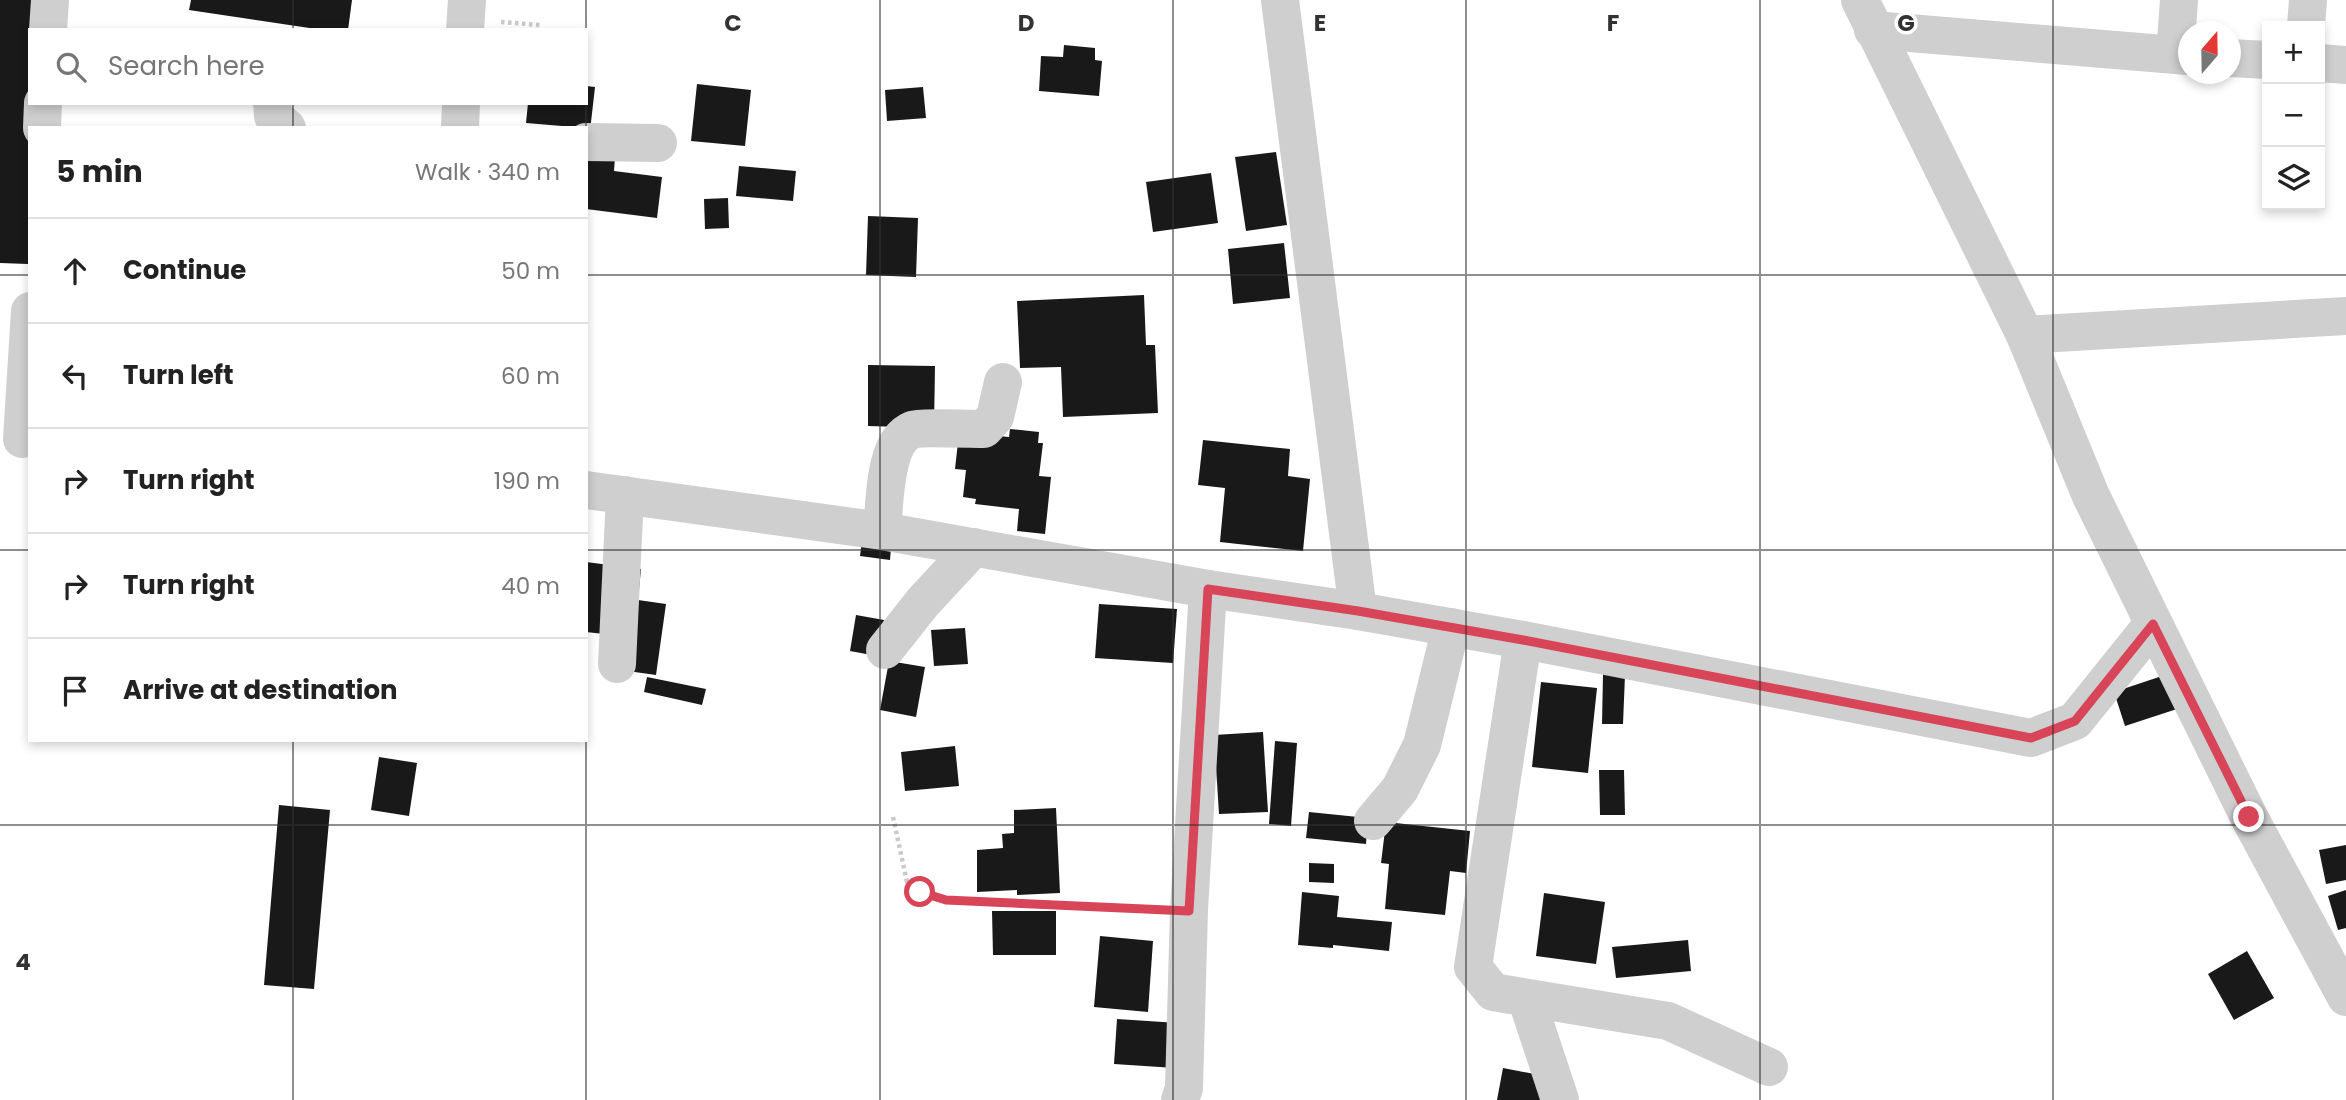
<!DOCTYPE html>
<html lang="en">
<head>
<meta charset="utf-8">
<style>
  :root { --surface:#fff; --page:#f2f2f2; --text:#222; --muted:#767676; --line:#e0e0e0 }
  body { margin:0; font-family:Poppins,sans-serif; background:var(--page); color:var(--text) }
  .controls { position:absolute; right:21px; top:21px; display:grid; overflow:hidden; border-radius:0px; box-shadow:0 4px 10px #0003 }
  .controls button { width:63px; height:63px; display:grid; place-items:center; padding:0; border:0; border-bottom:2px solid var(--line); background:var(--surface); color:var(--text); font:35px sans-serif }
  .compass { position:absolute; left:2178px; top:21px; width:63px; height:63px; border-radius:50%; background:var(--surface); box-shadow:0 4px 10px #0003; rotate:20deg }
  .stop { position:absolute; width:21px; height:21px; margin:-16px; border:5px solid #d84458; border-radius:50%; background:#fff }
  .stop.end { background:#d84458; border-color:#fff; box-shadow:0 2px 7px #0008 }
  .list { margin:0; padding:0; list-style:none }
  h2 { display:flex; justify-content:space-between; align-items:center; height:91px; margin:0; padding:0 28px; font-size:30px }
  h2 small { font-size:23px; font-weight:400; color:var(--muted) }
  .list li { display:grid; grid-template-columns:46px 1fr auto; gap:21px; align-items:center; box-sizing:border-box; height:105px; padding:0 28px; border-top:2px solid var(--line) }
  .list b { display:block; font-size:26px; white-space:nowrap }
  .list em { font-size:23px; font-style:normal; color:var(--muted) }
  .icon { flex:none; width:38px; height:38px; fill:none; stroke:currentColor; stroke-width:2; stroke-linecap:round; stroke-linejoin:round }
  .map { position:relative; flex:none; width:2346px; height:1100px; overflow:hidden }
  .search { position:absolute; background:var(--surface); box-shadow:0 4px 10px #0003; left:28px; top:28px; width:560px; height:77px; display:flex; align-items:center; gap:18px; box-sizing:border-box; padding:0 24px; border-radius:0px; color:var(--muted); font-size:26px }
  .panel { position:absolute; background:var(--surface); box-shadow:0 4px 10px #0003; left:28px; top:126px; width:560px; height:616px; border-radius:0px }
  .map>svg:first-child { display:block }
</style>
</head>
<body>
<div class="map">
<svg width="2346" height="1100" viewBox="0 0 2346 1100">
  <rect width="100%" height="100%" fill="#fff"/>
  <g fill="#191919">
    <polygon points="0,0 40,0 30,30 30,218 28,264 0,263"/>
    <polygon points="191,0 352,0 348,30 323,30 189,10"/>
    <polygon points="1064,45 1095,48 1095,60 1102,61 1099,96 1039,91 1041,56 1063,57"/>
    <polygon points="697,84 751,90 745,146 691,141"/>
    <polygon points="586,86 595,87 590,131 586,128 526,123 528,103 586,103"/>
    <polygon points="923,87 926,118 887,121 885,90"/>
    <polygon points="1276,152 1287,225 1246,231 1235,157"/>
    <polygon points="586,154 615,157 614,171 662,177 657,218 586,209"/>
    <polygon points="739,166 796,171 793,201 736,196"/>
    <polygon points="1211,173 1218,223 1153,232 1146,182"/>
    <polygon points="728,198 729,228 705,229 704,199"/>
    <polygon points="868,216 918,218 916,277 866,275"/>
    <polygon points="1284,243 1290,298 1233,304 1228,249"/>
    <polygon points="1144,295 1146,345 1155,345 1158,413 1063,417 1061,367 1020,368 1017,301"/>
    <polygon points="868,365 935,366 934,428 868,426"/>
    <polygon points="1010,429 1039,432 1038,443 1043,443 1039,476 1051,477 1045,534 1017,531 1019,509 975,504 976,499 963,497 966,470 955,469 958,442 978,434 1009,437"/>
    <polygon points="1203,440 1290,449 1288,476 1310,479 1303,551 1220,542 1225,488 1198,485"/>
    <polygon points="863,532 892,536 890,560 860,556"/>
    <polygon points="586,562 641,569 638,600 666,604 656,675 599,667 604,634 586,632"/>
    <polygon points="1099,604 1177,609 1173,663 1095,658"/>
    <polygon points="856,615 884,620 877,656 850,651"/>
    <polygon points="965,628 968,664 934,666 931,630"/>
    <polygon points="889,661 925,667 916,717 880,710"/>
    <polygon points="1603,674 1625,675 1623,724 1602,724"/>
    <polygon points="2168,674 2180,708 2125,726 2114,692"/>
    <polygon points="647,677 706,689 702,705 644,692"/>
    <polygon points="1541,682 1597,688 1588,773 1532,767"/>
    <polygon points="1263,732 1268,812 1219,814 1214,735"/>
    <polygon points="1275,741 1297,743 1291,826 1269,824"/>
    <polygon points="955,746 959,786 905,791 901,752"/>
    <polygon points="379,757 417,763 409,816 371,810"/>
    <polygon points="1599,770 1624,770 1625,815 1600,815"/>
    <polygon points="279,805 330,810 314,989 264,985"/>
    <polygon points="1056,808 1060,893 1017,895 1017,890 977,892 977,850 1003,848 1002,834 1014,833 1014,810"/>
    <polygon points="1309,812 1368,818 1366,844 1306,838"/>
    <polygon points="1386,822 1470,831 1466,873 1450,871 1445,915 1385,909 1389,864 1381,863"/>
    <polygon points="2346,845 2346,880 2326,884 2319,850"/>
    <polygon points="1309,863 1334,864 1334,883 1309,882"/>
    <polygon points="2346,890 2346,928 2338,930 2328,896"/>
    <polygon points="1302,892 1339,896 1337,917 1392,922 1389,951 1333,945 1333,948 1298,945"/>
    <polygon points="1544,893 1605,902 1596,964 1536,956"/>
    <polygon points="992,911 1056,911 1056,955 993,955"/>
    <polygon points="1100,936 1153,941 1148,1012 1094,1007"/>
    <polygon points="1688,940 1691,971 1616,978 1612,947"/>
    <polygon points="2247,951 2274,998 2234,1020 2208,974"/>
    <polygon points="1117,1019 1178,1023 1175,1068 1114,1064"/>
    <polygon points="1503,1068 1545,1076 1541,1100 1497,1100"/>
  </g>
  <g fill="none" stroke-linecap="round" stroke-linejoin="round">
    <g stroke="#c9c9c9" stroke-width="4.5" stroke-dasharray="3.5 3.5" stroke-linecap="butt">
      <polyline points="501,22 540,25"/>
      <polyline points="893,817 907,882 920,892 945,900 1153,909"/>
    </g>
    <g stroke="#cfcfcf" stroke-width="38">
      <polyline points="1280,0 1358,611"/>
      <polyline points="1860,0 2025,335 2091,496 2249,817 2346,997"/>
      <polyline points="2306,26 2308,0"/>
      <polyline points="48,30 50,0"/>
      <polyline points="465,30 467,0"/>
      <polyline points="1873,30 2188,56"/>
      <polyline points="2175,55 2179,0"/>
      <polyline points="2230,58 2267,60"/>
      <polyline points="2320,63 2346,65"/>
      <polyline points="272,103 273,116 287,128"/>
      <polyline points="42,128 43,103"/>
      <polyline points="460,128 461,103"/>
      <polyline points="586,142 658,143"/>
      <polyline points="2025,335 2346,316"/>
      <polyline points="22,439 30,311"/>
      <polyline points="586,490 882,531 1208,589 1358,611 1523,640 2031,738 2075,721 2153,624"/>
      <path d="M882 531C885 504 883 442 912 430 920 427 971 429 984 429L995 417 1003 382"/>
      <polyline points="1523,640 1473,967 1493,992 1668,1021 1769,1067"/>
      <polyline points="885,650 923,602 974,547"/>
      <polyline points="617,664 625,495"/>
      <polyline points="1373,821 1400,789 1422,745 1451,627"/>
      <polyline points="1527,1000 1560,1100"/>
      <polyline points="1180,1100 1184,1088 1189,910 1208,589"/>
    </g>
  </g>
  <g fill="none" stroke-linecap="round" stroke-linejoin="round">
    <polyline stroke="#d84458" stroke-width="9" points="920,892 946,900 1189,911 1208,589 1358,611 1523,640 2031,738 2075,721 2153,624 2249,817"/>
  </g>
  <path fill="none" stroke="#323232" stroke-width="2" stroke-opacity="0.55" d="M293 0V30M586 0V1100M880 0V1100M1173 0V1100M1466 0V1100M1760 0V1100M2053 0V1100M293 103V128M0 275H30M586 275H2346M0 550H30M586 550H2346M293 740V1100M0 825H2346"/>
  <g font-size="23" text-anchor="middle" font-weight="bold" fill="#323232" stroke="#fff" stroke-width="7" stroke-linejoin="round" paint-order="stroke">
    <text x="733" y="31">C</text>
    <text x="1026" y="31">D</text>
    <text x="1320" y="31">E</text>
    <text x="1613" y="31">F</text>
    <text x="1906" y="31">G</text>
    <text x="23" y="970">4</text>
  </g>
</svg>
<div class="controls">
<button>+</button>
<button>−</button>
<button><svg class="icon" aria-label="layers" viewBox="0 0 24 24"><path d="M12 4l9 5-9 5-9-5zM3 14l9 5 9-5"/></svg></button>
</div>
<svg class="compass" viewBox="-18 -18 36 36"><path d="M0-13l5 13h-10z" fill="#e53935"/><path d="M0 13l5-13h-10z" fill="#767676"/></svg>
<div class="stop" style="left:920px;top:892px"></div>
<div class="stop end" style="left:2249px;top:817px"></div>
<div class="search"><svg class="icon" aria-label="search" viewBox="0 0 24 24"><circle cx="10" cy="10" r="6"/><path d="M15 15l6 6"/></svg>Search here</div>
<section class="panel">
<h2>5 min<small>Walk · 340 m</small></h2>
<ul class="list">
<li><svg class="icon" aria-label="ahead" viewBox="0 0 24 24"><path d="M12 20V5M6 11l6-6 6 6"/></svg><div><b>Continue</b></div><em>50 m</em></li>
<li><svg class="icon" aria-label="left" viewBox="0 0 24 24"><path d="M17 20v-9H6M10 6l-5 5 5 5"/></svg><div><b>Turn left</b></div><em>60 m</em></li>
<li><svg class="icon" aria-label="right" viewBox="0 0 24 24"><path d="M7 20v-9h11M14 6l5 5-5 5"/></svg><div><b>Turn right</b></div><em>190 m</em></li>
<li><svg class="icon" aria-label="right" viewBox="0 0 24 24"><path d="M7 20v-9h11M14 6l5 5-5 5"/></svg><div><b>Turn right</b></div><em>40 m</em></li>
<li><svg class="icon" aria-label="arrive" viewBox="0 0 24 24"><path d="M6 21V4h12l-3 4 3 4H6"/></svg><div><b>Arrive at destination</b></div></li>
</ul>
</section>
</div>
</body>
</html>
